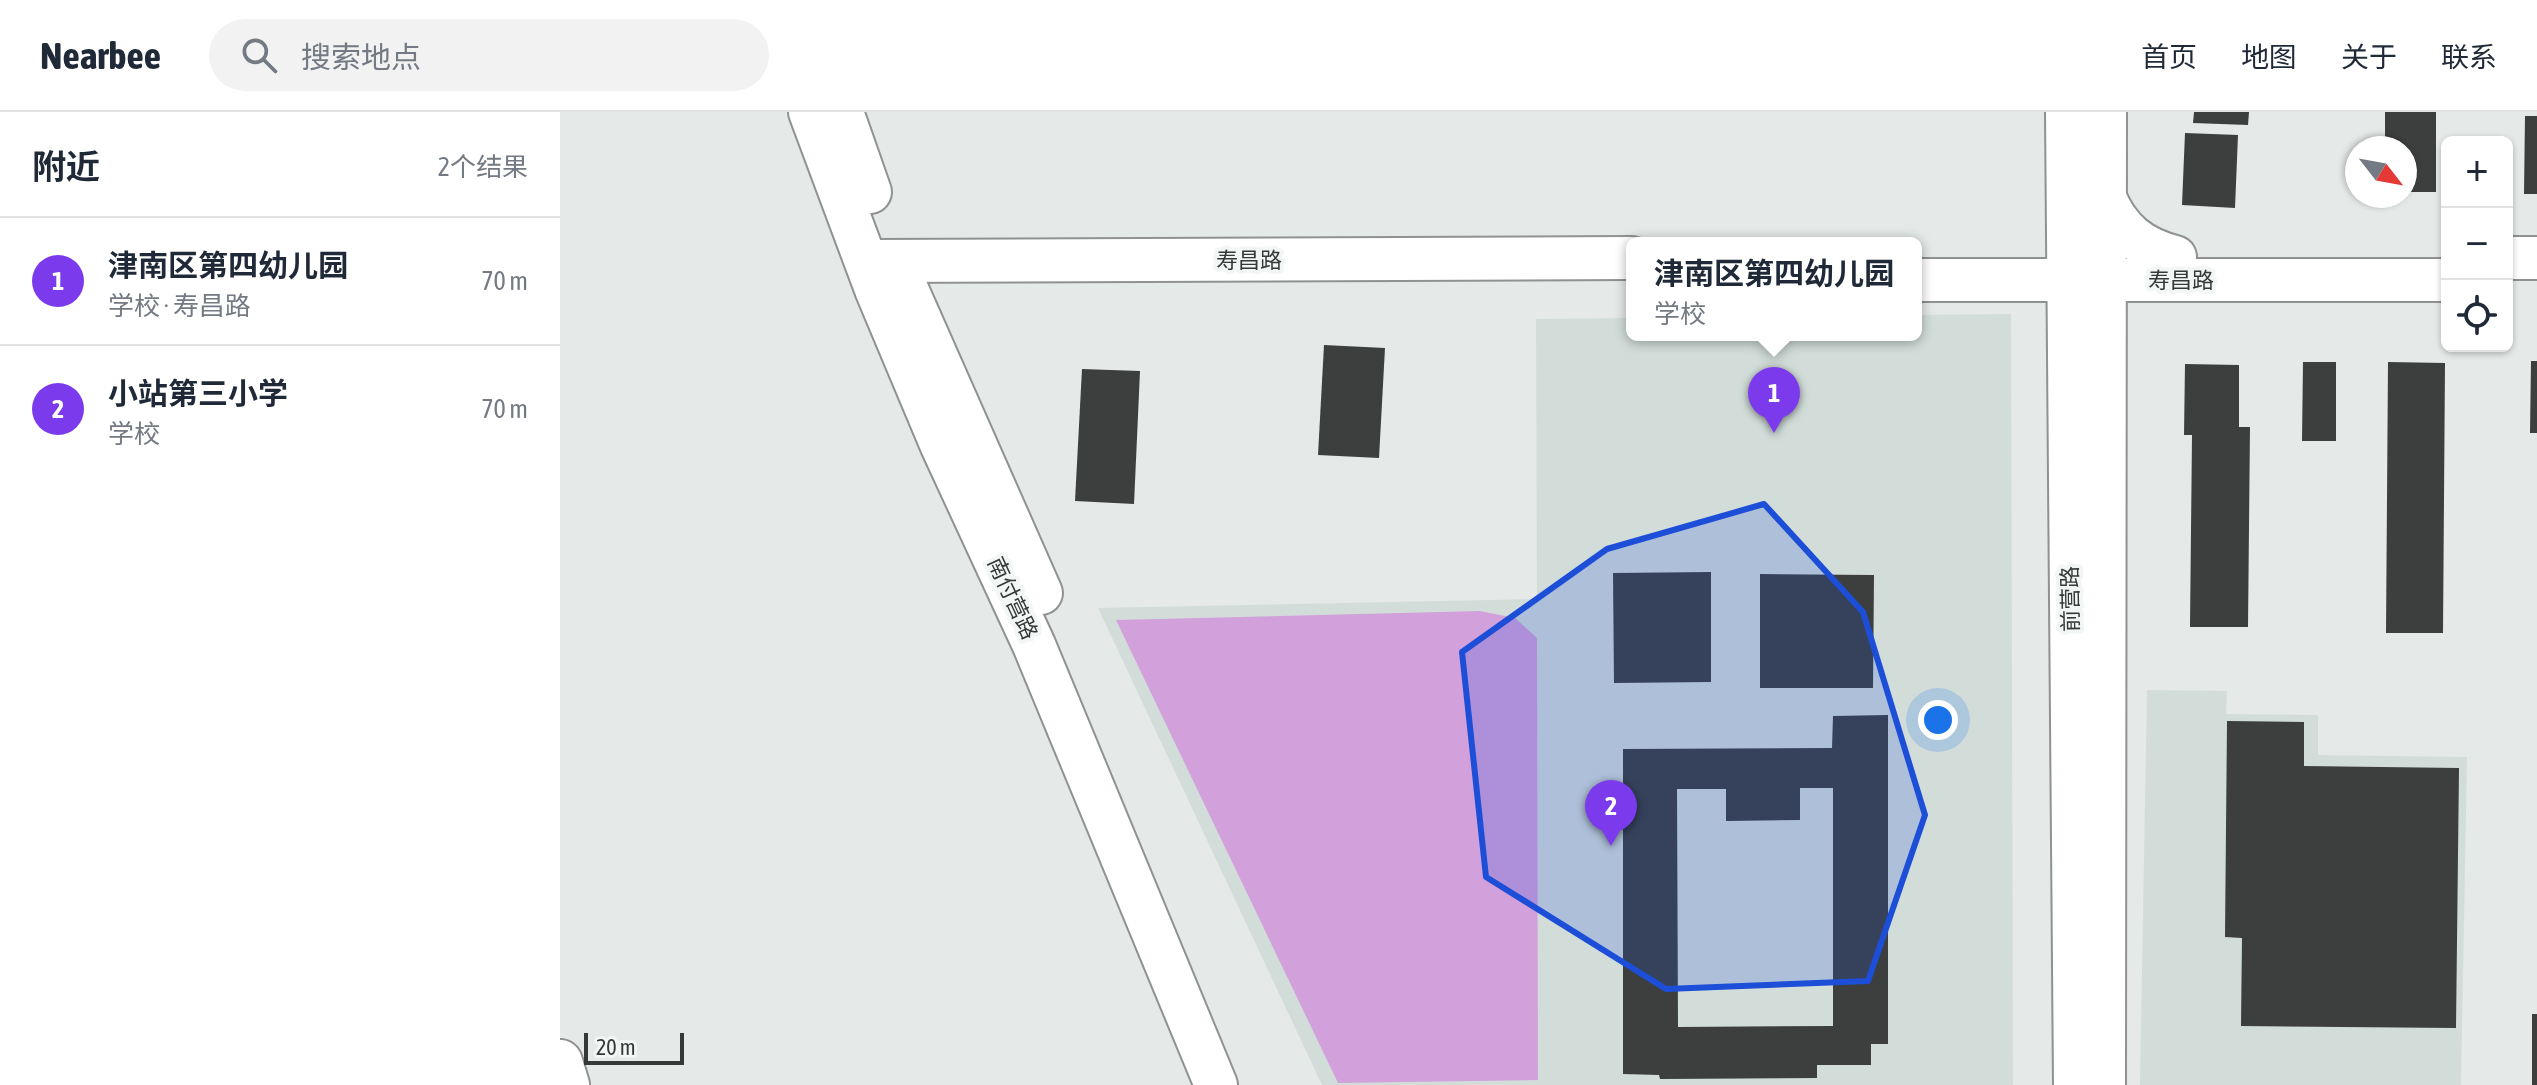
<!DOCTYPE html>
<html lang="zh">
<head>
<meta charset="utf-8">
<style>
  :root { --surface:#fff; --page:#f2f2f3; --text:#1f2937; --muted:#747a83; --line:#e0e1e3; --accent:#7c3aed }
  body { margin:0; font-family:"Asap Condensed","Noto Sans SC",sans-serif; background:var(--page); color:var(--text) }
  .controls { position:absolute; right:24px; top:24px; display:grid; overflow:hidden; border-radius:12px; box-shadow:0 2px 6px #0004 }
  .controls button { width:72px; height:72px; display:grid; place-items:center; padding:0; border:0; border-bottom:2px solid var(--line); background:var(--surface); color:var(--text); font:40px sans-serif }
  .compass { position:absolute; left:1785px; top:24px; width:72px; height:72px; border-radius:50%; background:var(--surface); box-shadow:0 2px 6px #0004; rotate:121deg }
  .scale { position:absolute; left:24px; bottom:20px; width:100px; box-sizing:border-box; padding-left:8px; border:4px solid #373939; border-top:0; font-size:22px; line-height:28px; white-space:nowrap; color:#373939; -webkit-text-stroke:6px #f2f6f5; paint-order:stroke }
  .you { position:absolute; left:1378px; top:608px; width:28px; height:28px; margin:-20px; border:6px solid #fff; border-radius:50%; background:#1a73e8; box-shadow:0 0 0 12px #1a73e833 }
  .badge { display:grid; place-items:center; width:52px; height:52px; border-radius:50%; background:var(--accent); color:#fff; font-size:26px; font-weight:700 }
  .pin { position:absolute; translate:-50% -66px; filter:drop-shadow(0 2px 4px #0008) }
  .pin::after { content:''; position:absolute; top:42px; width:28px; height:24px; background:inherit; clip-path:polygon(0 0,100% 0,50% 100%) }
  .popup { position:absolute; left:1066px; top:125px; width:296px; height:104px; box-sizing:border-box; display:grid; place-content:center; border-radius:12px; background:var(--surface); filter:drop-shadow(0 2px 6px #0005); font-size:26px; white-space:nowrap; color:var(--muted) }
  .popup b { font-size:30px; color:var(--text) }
  .popup::after { content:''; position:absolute; left:50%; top:100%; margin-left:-16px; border:16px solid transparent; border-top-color:var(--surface) }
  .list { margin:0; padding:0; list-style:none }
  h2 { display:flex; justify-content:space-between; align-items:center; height:104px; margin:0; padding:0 32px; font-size:34px }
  h2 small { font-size:26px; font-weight:400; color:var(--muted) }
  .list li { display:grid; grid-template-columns:52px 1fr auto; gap:24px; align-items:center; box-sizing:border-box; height:128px; padding:0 32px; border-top:2px solid var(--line) }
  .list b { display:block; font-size:30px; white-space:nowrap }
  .list p { margin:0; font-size:26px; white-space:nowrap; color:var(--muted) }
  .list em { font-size:26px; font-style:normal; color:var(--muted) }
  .icon { flex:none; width:44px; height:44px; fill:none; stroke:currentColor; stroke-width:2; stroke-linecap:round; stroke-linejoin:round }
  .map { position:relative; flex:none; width:1977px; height:973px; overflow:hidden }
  header { display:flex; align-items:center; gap:48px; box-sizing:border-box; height:112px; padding:0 40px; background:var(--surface); border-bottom:2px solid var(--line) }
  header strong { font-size:38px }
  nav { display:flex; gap:44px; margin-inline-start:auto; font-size:28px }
  .search { width:560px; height:72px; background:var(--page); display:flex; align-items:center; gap:20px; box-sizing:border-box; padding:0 28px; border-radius:44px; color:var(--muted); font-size:30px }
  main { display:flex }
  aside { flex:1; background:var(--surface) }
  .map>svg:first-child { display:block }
</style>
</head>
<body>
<header>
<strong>Nearbee</strong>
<div class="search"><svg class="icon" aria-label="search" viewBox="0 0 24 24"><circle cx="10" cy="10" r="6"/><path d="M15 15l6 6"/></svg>搜索地点</div>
<nav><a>首页</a><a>地图</a><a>关于</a><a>联系</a></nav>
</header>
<main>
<aside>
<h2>附近<small>2个结果</small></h2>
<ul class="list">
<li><span class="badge">1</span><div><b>津南区第四幼儿园</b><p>学校 · 寿昌路</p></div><em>70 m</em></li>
<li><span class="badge">2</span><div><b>小站第三小学</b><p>学校</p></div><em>70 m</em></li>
</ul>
</aside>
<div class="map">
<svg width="1977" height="973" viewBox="0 0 1977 973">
  <rect width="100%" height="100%" fill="#e5e9e8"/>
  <g fill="#d2ddda">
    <polygon points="1451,202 1453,973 762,973 538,496 977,487 976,207 1072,206 1072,223 1356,223 1356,203"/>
    <polygon points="1587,578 1667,579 1666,602 1758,603 1758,643 1907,645 1901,973 1580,973"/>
  </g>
  <polygon fill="#d2a1db" points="920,499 955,506 977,526 978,968 778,971 556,508"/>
  <g fill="#3c3f3e" fill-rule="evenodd">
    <polygon points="1634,0 1689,0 1688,13 1633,11"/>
    <polygon points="1825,0 1876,0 1876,80 1845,80 1845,36 1825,36"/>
    <polygon points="1965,4 1977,4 1977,82 1964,82"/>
    <polygon points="1625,21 1678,23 1675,96 1622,93"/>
    <polygon points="764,233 825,236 819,346 758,343"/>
    <polygon points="1971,249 1977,249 1977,321 1970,321"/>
    <polygon points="1743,250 1776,250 1776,329 1742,329"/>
    <polygon points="1828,250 1885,251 1883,521 1826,521"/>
    <polygon points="1625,252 1679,253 1679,315 1690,315 1688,515 1630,515 1632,323 1624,323"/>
    <polygon points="522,257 580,259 574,392 515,389"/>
    <polygon points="1151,460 1151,570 1054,571 1053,461"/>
    <polygon points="1200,462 1314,463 1313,576 1200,576"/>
    <path d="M1328 603V932H1311V953H1257V966L1100 967 1099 963 1063 962V637L1272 636 1273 604ZM1240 676H1273V914L1118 915 1117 677H1166V709L1240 708Z"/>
    <polygon points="1667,609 1744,610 1744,654 1899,656 1896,916 1681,914 1682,826 1665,825"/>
    <rect x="1972" y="902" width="5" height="71"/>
  </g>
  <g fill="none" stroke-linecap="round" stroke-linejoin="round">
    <g stroke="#8f9291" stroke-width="46">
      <g id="minor">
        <polyline points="250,0 316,177 382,334 474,533 656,973"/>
        <polyline points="282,0 310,80"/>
        <polyline points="1507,0 1515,973"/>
        <path d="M1545 86C1559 119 1580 136 1615 145"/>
        <polyline points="1947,146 1977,146"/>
        <polyline points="309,149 1072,146"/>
        <polyline points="341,164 481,481"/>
        <polyline points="1356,168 1887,168"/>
        <polyline points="1544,973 1545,0"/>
      </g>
    </g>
    <g stroke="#8f9291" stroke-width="48">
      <polyline id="major" points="0,950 7,973"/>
    </g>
    <use href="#minor" stroke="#fff" stroke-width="42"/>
    <use href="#major" stroke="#fff" stroke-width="44"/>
  </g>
  <path fill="#1d4ed8" fill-opacity="0.2" stroke="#1d4ed8" stroke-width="6" stroke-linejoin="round" d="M1204 392 1303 500 1365 703 1308 869 1106 877 926 765 902 540 1047 437Z"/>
  <g text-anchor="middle" stroke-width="8" stroke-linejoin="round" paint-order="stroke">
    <g font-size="22" fill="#373939" stroke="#f2f6f5">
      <text x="689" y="156">寿昌路</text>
      <text x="1621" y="176">寿昌路</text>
      <text transform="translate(453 486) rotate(65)" y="8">南付营路</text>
      <text transform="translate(1510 487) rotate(-91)" y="8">前营路</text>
    </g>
  </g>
</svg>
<div class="controls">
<button>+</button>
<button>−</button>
<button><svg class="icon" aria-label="locate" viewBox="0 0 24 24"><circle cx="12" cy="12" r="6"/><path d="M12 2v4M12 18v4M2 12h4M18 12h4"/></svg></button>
</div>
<svg class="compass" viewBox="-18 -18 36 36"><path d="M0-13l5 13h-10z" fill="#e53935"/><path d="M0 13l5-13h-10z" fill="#747a83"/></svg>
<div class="scale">20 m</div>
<div class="you"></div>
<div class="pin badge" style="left:1214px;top:321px">1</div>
<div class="popup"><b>津南区第四幼儿园</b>学校</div>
<div class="pin badge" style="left:1051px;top:734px">2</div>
</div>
</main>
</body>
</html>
